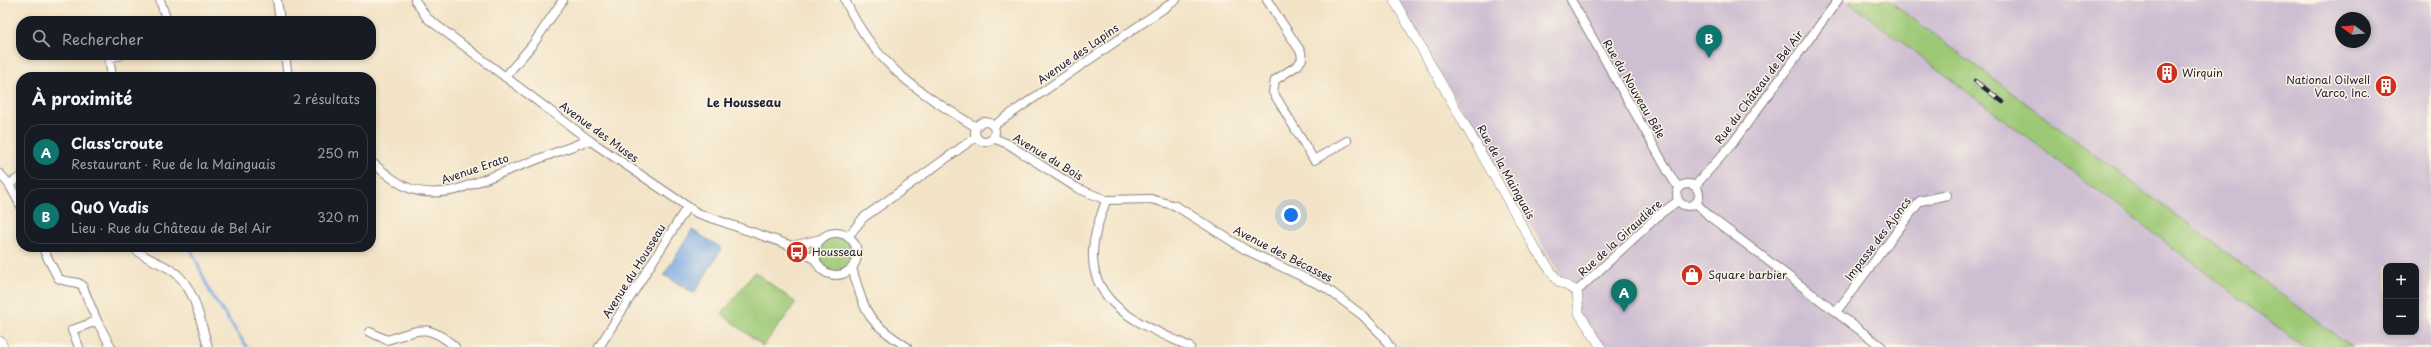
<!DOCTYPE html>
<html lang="fr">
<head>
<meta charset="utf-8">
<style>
  :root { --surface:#171b24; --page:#20242c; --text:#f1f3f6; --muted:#9ea1a6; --line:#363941; --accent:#0f766e }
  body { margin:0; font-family:"Playpen Sans",sans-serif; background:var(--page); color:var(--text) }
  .controls { position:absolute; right:12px; bottom:12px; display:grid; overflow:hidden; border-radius:8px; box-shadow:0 2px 6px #0003 }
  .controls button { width:36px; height:36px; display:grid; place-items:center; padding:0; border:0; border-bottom:1px solid var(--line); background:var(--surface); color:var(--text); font:20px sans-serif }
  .compass { position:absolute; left:2335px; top:12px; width:36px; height:36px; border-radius:50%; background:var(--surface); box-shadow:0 2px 6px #0003; rotate:286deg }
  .you { position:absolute; left:1291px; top:215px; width:14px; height:14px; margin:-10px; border:3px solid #fff; border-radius:50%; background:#1a73e8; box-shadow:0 0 0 6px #1a73e833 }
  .badge { display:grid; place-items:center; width:26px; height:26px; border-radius:50%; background:var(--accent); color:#fff; font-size:13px; font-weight:700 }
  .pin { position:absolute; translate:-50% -33px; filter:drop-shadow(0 1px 2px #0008) }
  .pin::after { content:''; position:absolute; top:21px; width:14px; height:12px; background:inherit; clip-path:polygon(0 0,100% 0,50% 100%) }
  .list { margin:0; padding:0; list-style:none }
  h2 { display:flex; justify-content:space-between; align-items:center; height:52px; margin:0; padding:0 16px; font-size:17px }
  h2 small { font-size:13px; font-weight:400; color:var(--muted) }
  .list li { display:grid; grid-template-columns:26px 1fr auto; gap:12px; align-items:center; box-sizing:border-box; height:56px; margin:0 8px 8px; padding:0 8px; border:1px solid var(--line); border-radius:16px }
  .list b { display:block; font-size:15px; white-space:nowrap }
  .list p { margin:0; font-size:13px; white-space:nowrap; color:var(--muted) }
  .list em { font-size:13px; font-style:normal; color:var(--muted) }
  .icon { flex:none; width:22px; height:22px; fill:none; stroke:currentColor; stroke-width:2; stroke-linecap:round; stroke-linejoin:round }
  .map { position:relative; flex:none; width:2431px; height:347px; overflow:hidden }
  .search { position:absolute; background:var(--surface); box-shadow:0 2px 6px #0003; left:16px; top:16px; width:360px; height:44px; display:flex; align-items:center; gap:10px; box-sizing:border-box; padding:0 14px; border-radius:16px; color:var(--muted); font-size:15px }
  .panel { position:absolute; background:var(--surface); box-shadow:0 2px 6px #0003; left:16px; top:72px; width:360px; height:180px; border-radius:16px }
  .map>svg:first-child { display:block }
</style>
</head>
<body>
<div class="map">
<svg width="2431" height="347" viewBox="0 0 2431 347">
  <rect width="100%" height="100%" fill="#fcf5e5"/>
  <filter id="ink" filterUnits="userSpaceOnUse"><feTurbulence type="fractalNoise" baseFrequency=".025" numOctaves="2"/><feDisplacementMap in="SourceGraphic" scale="8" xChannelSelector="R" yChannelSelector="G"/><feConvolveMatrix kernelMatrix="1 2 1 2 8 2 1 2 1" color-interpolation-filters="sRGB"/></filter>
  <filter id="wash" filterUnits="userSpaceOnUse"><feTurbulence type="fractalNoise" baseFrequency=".012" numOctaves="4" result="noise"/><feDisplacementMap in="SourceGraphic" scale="16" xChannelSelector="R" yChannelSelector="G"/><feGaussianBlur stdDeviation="0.9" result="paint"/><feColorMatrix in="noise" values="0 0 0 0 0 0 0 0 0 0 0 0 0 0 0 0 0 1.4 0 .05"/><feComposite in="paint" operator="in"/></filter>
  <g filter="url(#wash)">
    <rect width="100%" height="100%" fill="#f2e3c6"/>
    <g fill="#cebed2" fill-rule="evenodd">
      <polygon points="1396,0 1851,0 1850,3 2304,347 1600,347 1584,324 1556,268"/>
      <path d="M1888 0H2431V347H2352ZM2341 18H2365V42H2341ZM2386 266H2416V332H2386Z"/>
    </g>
    <g fill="#9dc976" stroke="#607658">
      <polygon points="1851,0 1888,0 2352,347 2304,347 1849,2"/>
      <circle cx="836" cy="254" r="17"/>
      <polygon points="755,272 796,303 763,346 722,314"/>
    </g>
    <polygon fill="#7aa9e4" stroke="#4e6690" points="692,230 722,248 694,293 664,275"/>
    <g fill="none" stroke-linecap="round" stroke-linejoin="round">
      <polyline stroke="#7aa9e4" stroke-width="3" points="190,247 211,294 247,347"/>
    </g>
  </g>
  <g filter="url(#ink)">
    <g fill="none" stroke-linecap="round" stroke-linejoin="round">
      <g stroke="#8a8280" stroke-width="10">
        <g id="minor">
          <polyline points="160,0 167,21"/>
          <polyline points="277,0 280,21"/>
          <polyline points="415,0 427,18 589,140 697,213 792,246 816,260"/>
          <path d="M845 0C875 65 917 91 976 127"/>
          <polyline points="1267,0 1301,52 1302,59 1298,65 1275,80 1273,92 1314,160 1347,141"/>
          <polyline points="1571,0 1669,173 1675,183 1680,186"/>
          <polyline points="285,55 288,77"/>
          <polyline points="112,77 109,58 121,55"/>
          <polyline points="505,77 533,44 563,0"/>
          <circle cx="985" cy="132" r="10"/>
          <polyline points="993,126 1176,0"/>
          <path d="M993 138 1008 144 1077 188 1106 200C1103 211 1098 222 1096 232 1078 302 1139 323 1190 347"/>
          <path d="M371 162C402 187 415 198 456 190L589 140"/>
          <polyline points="0,174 9,184 21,206"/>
          <circle cx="1688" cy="195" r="11"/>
          <polyline points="9,184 21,177"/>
          <polyline points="1695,186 1732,144 1838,0"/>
          <polyline points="1106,200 1151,199 1176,206 1246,250 1326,288 1362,315 1382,335 1390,347"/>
          <polyline points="1696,203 1709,216 1882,347"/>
          <circle cx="836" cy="254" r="21"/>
          <polyline points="848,237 863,218 976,137"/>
          <polyline points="792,246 821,239"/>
          <path d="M42 247 58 278C65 283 74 280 82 285L97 321"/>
          <path d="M133 247C143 258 157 261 170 269 195 284 200 321 208 347"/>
          <path d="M852 268C866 314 865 320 907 347"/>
          <polyline points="1577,291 1660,214 1678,201"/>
          <polyline points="1836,312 1920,201 1947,195"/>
          <path d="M370 332 387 340C419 330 427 322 455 347"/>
          <polyline points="79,347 72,330 97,321 111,347"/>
          <polyline points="599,347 687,207"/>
        </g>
      </g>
      <g stroke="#8a8280" stroke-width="10">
        <polyline id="tertiary" points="1394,0 1536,250 1558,281 1577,291 1579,313 1601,347"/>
      </g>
      <g stroke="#8a8280" stroke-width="12">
        <polyline id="secondary" points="0,342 2,347"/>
      </g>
      <use href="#minor" stroke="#fff" stroke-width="8"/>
      <use href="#tertiary" stroke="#fff" stroke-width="9"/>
      <use href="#secondary" stroke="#fff" stroke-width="11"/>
      <g stroke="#22223b" stroke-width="4.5">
        <polyline id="rail" points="1975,81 2003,102"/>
      </g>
      <use href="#rail" stroke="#fcf5e5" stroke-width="3" stroke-dasharray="9" stroke-linecap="butt"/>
    </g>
  </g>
  <defs>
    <g id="building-disc" transform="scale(1.15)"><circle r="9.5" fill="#c8321e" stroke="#fcf5e5"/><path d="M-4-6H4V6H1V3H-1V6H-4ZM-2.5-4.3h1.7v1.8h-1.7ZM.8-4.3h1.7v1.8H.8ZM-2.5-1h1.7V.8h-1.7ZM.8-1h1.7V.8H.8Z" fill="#fff"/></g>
    <g id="bus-disc" transform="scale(1.15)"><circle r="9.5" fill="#c8321e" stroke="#fcf5e5"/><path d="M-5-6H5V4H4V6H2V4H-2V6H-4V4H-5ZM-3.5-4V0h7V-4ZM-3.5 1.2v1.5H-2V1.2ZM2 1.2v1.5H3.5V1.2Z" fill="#fff"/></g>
    <g id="shop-disc" transform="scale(1.15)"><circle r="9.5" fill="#c8321e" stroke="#fcf5e5"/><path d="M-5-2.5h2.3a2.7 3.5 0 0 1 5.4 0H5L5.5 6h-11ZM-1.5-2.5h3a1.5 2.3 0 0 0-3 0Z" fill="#fff"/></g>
  </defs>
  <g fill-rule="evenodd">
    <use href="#building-disc" x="2167" y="73"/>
    <use href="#building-disc" x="2386" y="86"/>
    <use href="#bus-disc" x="797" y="252"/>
    <use href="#shop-disc" x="1692" y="275"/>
  </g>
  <g text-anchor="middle" stroke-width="3" stroke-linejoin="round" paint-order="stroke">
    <g font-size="11" fill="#22223b" stroke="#fcf5e5">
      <text transform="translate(1078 54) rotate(-35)" y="4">Avenue des Lapins</text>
      <text transform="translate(1759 87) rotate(-53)" y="4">Rue du Château de Bel Air</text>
      <text transform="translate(1634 89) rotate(60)" y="4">Rue du Nouveau Bêle</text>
      <text transform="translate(599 132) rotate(36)" y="4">Avenue des Muses</text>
      <text transform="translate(1048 157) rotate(31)" y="4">Avenue du Bois</text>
      <text transform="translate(475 169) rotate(-19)" y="4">Avenue Erato</text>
      <text transform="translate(1506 172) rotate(61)" y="4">Rue de la Mainguais</text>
      <text transform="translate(1620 238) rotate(-42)" y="4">Rue de la Giraudière</text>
      <text transform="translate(1878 239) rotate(-53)" y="4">Impasse des Ajoncs</text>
      <text transform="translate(1283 254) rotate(27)" y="4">Avenue des Bécasses</text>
      <text transform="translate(634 271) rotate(-58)" y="4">Avenue du Housseau</text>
    </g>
    <g font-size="11" fill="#22223b" stroke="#fcf5e5" text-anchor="start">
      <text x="2182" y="77">Wirquin</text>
      <text x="2370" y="84" text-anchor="end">National Oilwell<tspan x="2370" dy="13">Varco, Inc.</tspan></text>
      <text x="812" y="256">Housseau</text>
      <text x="1708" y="279">Square barbier</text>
    </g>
    <g font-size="12" font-weight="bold" fill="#22223b" stroke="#fcf5e5">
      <text x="744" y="107">Le Housseau</text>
    </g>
  </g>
</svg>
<div class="controls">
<button>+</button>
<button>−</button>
</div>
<svg class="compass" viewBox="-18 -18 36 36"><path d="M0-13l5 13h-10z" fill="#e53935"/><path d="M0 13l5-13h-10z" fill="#9ea1a6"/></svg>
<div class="you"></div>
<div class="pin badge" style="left:1624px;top:312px">A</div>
<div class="pin badge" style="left:1709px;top:58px">B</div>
<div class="search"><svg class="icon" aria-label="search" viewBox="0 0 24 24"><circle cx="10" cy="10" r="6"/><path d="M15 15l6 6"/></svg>Rechercher</div>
<section class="panel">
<h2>À proximité<small>2 résultats</small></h2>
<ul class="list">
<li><span class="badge">A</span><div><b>Class'croute</b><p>Restaurant · Rue de la Mainguais</p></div><em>250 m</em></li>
<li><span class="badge">B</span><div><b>QuO Vadis</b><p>Lieu · Rue du Château de Bel Air</p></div><em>320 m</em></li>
</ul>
</section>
</div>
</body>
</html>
